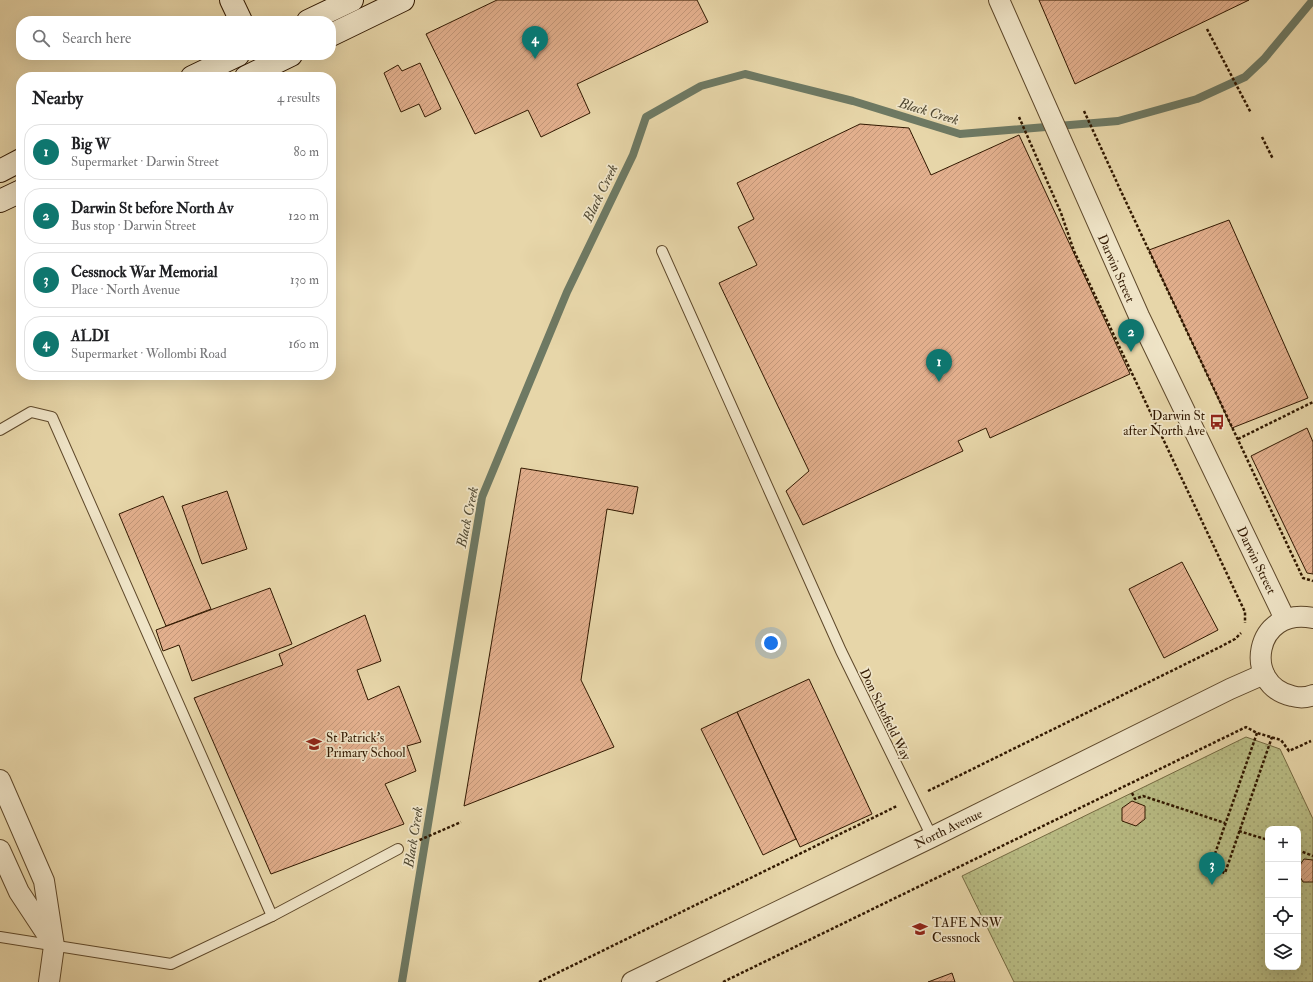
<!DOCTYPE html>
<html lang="en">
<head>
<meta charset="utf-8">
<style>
  :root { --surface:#fff; --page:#f6f6f6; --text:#202124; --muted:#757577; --line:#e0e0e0; --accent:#0f766e }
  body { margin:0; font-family:"IM FELL Double Pica",serif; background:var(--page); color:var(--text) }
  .controls { position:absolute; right:12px; bottom:12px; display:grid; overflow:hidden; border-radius:8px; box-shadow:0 4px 16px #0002 }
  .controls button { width:36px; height:36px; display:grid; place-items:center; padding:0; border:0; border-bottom:1px solid var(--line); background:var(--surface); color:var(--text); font:20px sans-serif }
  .you { position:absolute; left:771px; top:643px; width:14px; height:14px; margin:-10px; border:3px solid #fff; border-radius:50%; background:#1a73e8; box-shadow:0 0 0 6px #1a73e833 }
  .badge { display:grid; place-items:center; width:26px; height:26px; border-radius:50%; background:var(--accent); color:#fff; font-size:13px; font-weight:700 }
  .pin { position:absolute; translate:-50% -33px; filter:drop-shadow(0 1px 2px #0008) }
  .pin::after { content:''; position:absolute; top:21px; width:14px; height:12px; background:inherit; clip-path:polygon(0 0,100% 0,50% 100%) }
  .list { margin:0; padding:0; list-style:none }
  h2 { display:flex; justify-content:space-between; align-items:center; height:52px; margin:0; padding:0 16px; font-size:17px }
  h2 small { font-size:13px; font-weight:400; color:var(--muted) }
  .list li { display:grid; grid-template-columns:26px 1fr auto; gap:12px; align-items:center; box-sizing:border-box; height:56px; margin:0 8px 8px; padding:0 8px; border:1px solid var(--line); border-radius:16px }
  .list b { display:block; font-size:15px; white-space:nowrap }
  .list p { margin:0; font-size:13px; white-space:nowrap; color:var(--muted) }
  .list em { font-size:13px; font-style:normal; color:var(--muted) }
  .icon { flex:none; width:22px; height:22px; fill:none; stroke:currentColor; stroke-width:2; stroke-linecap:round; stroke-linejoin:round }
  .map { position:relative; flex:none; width:1313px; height:982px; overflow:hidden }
  .search { position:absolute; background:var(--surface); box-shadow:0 4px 16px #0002; left:16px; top:16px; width:320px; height:44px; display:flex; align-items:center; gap:10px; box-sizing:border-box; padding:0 14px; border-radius:16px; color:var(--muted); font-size:15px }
  .panel { position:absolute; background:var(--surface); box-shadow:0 4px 16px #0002; left:16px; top:72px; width:320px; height:308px; border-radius:16px }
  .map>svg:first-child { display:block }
</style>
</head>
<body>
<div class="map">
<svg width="1313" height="982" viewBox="0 0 1313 982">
  <defs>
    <pattern id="park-dots" width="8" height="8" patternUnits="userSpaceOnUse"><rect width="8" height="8" fill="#b9bd85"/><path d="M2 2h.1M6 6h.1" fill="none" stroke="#a0a271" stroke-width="1.8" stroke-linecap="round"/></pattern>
    <pattern id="building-hatch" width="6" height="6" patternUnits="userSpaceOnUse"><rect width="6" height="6" fill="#e2af8d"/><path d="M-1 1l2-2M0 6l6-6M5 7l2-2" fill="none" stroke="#c29678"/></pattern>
  </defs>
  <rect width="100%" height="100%" fill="#e7d6a9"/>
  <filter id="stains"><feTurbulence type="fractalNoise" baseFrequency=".005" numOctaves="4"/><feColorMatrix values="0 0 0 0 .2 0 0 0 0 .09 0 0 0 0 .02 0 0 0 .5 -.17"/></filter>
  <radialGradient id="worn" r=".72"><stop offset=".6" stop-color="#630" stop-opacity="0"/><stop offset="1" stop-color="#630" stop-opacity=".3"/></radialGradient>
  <path fill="url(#park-dots)" stroke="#756a42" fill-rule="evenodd" d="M1246 737 1280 749 1313 819V982H1014L962 876ZM1268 829H1298V967H1268Z"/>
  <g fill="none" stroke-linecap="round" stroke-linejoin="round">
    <polyline stroke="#6e7963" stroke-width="8" points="402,982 482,497 567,292 633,155 646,117 701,86 745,74 853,101 960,134 1118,121 1197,99 1245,77 1264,59 1313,0"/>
  </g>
  <g fill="url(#building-hatch)" stroke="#311800">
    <polygon points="497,0 697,0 708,22 577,84 590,113 541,137 528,110 475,134 426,34"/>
    <polygon points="1039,0 1249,0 1075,84"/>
    <polygon points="420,63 441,109 425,117 419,104 401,112 384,73 398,65 402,71"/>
    <polygon points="860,124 909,128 931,175 1019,135 1130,374 990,438 986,428 958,441 963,451 803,525 786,491 809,471 719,283 757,265 738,227 754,219 737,183"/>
    <polygon points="1229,220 1308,398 1232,428 1149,250"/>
    <polygon points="1307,428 1313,442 1313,574 1307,573 1251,456"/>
    <polygon points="521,468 638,487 633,514 607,509 581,680 614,747 464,806"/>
    <polygon points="227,491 247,549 202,564 182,506"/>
    <polygon points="163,496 211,609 166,626 119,514"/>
    <polygon points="1182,562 1218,630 1164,658 1129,589"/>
    <polygon points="270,588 292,644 192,681 179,645 163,651 156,630"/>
    <polygon points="365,615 381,661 357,670 368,700 399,686 421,742 407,746 416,771 385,784 404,824 271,874 194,698 283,665 279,654"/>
    <polygon points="809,679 872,814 800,847 737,712"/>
    <polygon points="737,712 796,839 763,855 701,729"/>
    <polygon points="1132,801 1145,806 1145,819 1136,826 1122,821 1122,808"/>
    <polygon points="1304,859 1313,860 1313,882 1303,882 1298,873 1298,868"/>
    <polygon points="952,973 955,982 928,982"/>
  </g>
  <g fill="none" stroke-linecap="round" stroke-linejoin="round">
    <g stroke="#5e482a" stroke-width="12">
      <g id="service">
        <polyline points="662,251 841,651 932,837"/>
        <polyline points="0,430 31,412 52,417 272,916"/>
        <polyline points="0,937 171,964 272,916 398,849"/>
      </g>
    </g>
    <g stroke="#5e482a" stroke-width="22">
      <g id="minor">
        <polyline points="999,0 1139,316 1285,619"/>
        <path d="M1313 618C1254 606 1242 685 1292 696 1299 698 1306 698 1313 695"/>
        <polyline points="0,780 44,881 54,946 49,982"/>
        <polyline points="0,850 19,892 50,939"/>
        <polyline points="632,982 932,837 1230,689 1264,674"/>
      </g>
    </g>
    <g stroke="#311800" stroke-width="24">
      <g id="secondary">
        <polyline points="231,0 241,21"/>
        <polyline points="308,21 352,0"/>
        <polyline points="331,35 403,0"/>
        <polyline points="192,77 238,55"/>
        <polyline points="246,77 291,55"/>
        <polyline points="0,171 21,160"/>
        <polyline points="0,201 21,191"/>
      </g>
    </g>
    <g stroke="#311800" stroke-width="2.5" stroke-dasharray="3 2" stroke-linecap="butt">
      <polyline points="1207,29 1251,113"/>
      <polyline points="1084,111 1119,187 1303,578 1313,581"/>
      <polyline points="1019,117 1061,213 1074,251 1245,612 1245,623"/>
      <polyline points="1262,137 1273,159"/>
      <polyline points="1238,439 1313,402"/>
      <polyline points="1257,733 1210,868 1225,873 1272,737"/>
      <polyline points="928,791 1220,647 1235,639 1241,633"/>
      <polyline points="1132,793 1135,799 1143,796 1225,823"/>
      <polyline points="1239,831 1268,840"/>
      <polyline points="415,842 461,822"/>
      <polyline points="1298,850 1313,856"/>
      <polyline points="539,982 897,806"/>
      <polyline points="723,982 1246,727 1257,733 1281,740 1289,751 1311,741"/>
    </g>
    <use href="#service" stroke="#efe4c7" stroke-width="10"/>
    <use href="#minor" stroke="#efe4c7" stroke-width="20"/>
    <use href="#secondary" stroke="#efe4c7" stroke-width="22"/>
  </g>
  <defs>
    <g id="bus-bare" transform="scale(1.2)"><path d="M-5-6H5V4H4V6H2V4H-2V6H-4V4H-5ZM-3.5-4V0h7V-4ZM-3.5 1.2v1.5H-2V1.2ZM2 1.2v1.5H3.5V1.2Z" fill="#8f2418" stroke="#efe4c7" stroke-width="2.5" paint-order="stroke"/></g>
    <g id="school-bare" transform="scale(1.2)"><path d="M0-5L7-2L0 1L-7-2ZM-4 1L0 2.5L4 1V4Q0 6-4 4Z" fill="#8f2418" stroke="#efe4c7" stroke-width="2.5" paint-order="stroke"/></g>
    <g id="university-bare" transform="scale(1.2)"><path d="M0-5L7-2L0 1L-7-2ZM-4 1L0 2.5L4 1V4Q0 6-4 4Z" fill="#8f2418" stroke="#efe4c7" stroke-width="2.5" paint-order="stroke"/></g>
  </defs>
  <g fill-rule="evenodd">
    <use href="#bus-bare" x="1217" y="422"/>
    <use href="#school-bare" x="314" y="744"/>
    <use href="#university-bare" x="920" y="929"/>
  </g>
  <g text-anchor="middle" stroke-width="3.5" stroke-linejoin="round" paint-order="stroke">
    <g font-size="13" fill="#311800" stroke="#efe4c7">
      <text transform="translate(1117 268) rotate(66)" y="5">Darwin Street</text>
      <text transform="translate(1257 560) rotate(64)" y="5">Darwin Street</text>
      <text transform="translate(886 714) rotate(64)" y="5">Don Schofield Way</text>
      <text transform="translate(948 828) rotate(-26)" y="5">North Avenue</text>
    </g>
    <g font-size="13" fill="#311800" stroke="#efe4c7" text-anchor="start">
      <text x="1205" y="420" text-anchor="end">Darwin St<tspan x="1205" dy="15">after North Ave</tspan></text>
      <text x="326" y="742">St Patrick's<tspan x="326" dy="15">Primary School</tspan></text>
      <text x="932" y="927">TAFE NSW<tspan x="932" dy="15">Cessnock</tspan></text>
    </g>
    <g font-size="14" font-style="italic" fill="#504832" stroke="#efe4c7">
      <text transform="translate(929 111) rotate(17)" y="5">Black Creek</text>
      <text transform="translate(600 193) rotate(-64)" y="5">Black Creek</text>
      <text transform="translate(467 517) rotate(-78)" y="5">Black Creek</text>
      <text transform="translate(413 837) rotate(-81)" y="5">Black Creek</text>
    </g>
  </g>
  <rect width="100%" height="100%" filter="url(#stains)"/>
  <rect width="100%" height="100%" fill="url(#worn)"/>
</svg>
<div class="controls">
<button>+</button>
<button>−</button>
<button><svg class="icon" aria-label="locate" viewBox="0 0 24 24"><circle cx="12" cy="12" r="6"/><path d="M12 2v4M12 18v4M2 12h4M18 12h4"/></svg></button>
<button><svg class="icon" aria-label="layers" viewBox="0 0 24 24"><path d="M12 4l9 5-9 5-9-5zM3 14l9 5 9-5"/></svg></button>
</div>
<div class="you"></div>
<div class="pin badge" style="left:939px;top:382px">1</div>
<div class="pin badge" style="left:1131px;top:352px">2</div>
<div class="pin badge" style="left:1212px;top:885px">3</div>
<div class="pin badge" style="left:535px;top:59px">4</div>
<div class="search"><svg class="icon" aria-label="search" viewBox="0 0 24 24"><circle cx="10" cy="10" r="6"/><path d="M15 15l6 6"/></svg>Search here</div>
<section class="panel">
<h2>Nearby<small>4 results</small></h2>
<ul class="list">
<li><span class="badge">1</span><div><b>Big W</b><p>Supermarket · Darwin Street</p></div><em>80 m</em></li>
<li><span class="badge">2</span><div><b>Darwin St before North Av</b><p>Bus stop · Darwin Street</p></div><em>120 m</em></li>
<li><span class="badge">3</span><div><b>Cessnock War Memorial</b><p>Place · North Avenue</p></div><em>130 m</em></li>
<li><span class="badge">4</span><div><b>ALDI</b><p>Supermarket · Wollombi Road</p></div><em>160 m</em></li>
</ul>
</section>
</div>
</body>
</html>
